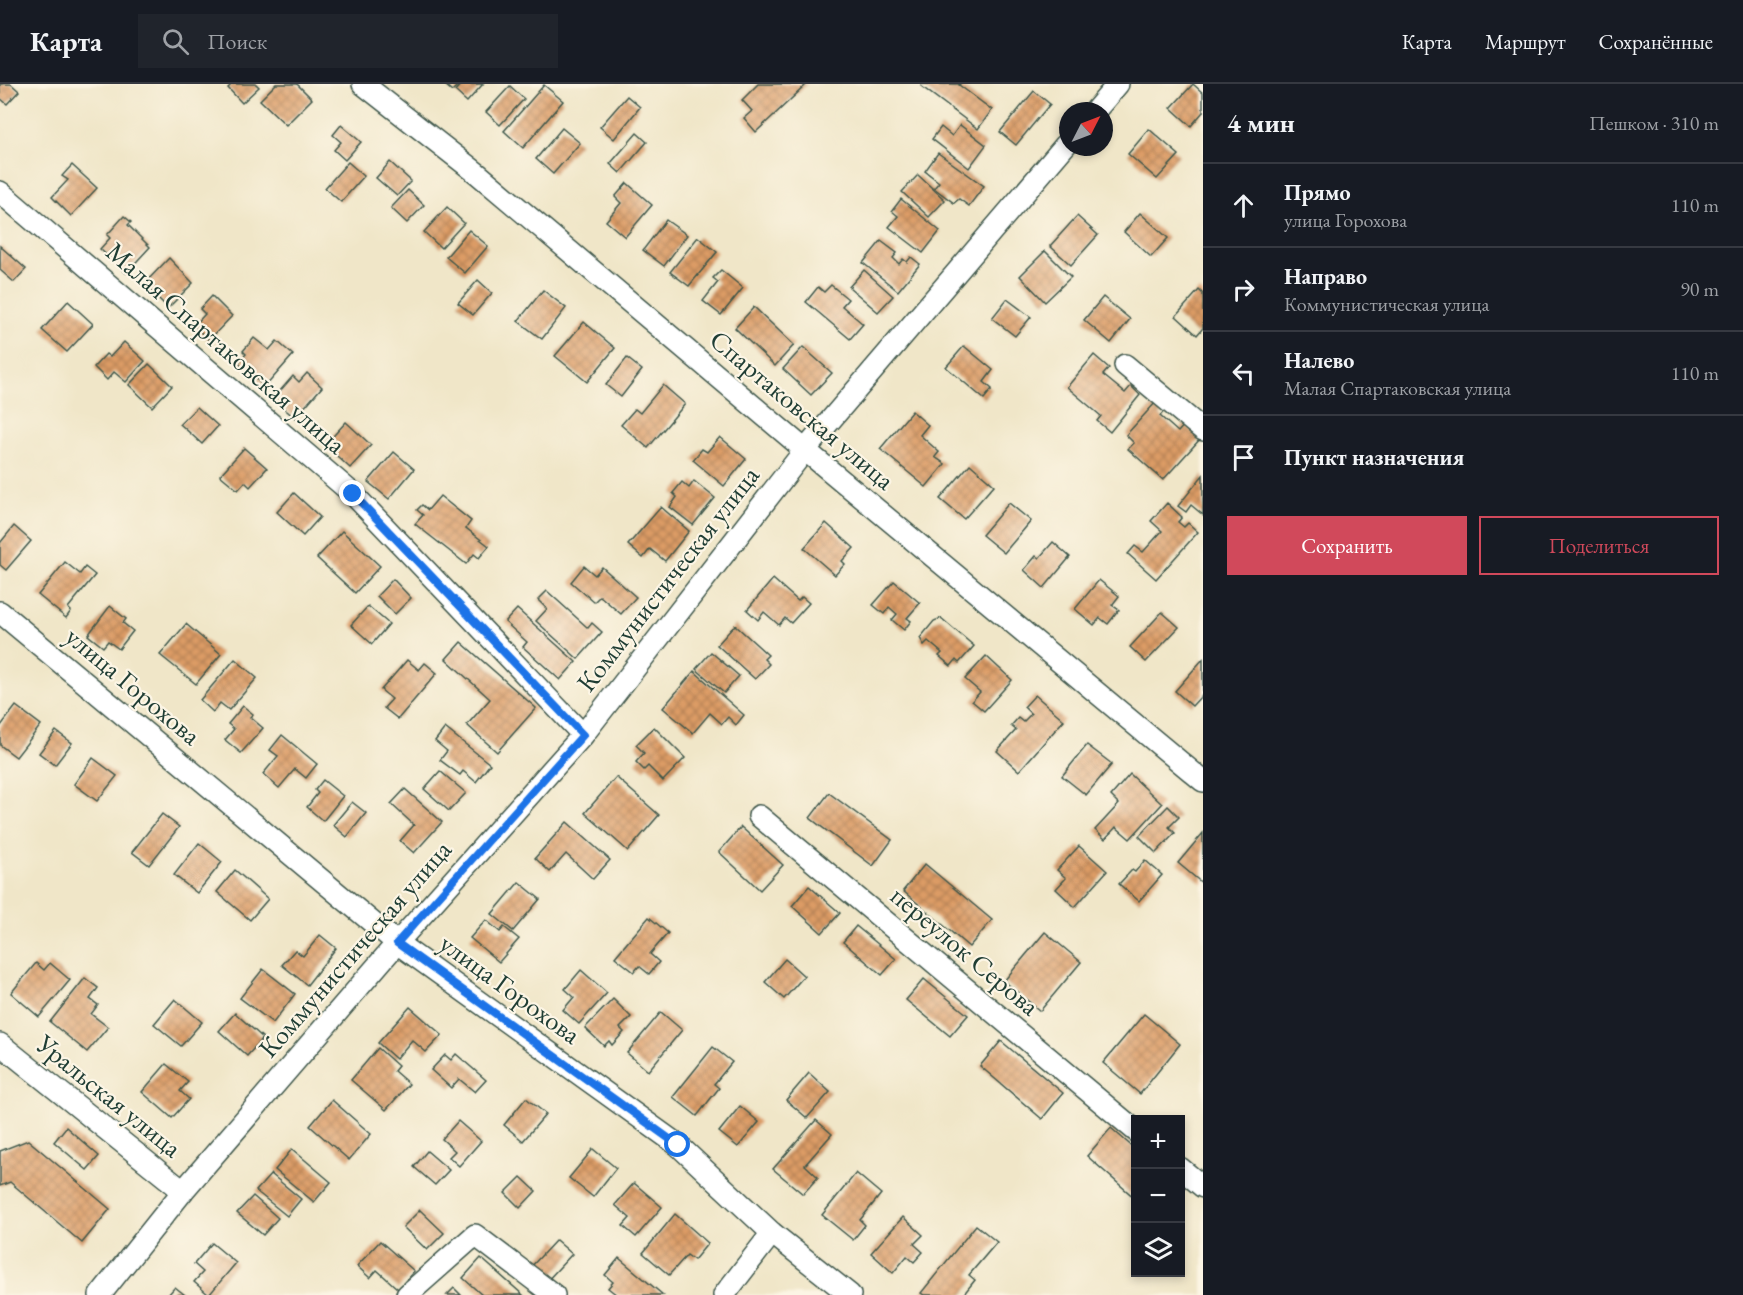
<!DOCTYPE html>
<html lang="ru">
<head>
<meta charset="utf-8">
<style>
  :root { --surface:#171b24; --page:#20242c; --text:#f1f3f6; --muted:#9ea1a6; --line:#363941; --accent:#d1495b }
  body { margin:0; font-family:"EB Garamond",serif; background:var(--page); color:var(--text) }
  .controls { position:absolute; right:18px; bottom:18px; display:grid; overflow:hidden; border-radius:0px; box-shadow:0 3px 9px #0003 }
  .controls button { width:54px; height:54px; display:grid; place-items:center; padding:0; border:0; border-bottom:2px solid var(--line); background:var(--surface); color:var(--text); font:30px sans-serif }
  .compass { position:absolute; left:1059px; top:18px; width:54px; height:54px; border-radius:50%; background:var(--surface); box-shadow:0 3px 9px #0003; rotate:48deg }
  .stop { position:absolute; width:18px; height:18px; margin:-14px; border:4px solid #1a73e8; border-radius:50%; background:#fff }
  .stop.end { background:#1a73e8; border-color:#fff; box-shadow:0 2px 6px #0008 }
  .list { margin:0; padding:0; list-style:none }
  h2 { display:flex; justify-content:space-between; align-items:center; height:78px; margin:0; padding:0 24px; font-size:26px }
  h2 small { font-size:20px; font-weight:400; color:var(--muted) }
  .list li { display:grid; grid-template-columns:39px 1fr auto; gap:18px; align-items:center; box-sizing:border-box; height:84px; padding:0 24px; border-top:2px solid var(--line) }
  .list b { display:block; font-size:22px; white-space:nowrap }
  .list p { margin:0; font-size:20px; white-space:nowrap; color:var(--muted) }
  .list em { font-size:20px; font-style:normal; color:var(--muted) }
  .actions { display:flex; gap:12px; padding:18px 24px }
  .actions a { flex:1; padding:14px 0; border:2px solid var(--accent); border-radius:0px; text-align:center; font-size:21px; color:var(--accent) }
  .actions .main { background:var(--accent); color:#fff }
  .icon { flex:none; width:33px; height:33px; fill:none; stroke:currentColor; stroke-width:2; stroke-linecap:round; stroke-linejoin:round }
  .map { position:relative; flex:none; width:1203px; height:1211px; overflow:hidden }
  header { display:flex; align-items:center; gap:36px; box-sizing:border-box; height:84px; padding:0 30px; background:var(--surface); border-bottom:2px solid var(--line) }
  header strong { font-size:28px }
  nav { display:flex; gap:33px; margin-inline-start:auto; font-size:21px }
  .search { width:420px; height:54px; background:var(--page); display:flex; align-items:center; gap:15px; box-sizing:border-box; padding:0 21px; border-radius:0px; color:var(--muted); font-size:22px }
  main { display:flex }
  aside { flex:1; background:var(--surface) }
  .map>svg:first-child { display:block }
</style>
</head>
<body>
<header>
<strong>Карта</strong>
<div class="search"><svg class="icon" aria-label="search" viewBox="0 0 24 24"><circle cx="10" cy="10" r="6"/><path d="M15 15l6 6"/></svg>Поиск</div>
<nav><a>Карта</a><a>Маршрут</a><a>Сохранённые</a></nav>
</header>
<main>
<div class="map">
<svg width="1203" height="1211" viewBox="0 0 1203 1211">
  <defs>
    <pattern id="building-cross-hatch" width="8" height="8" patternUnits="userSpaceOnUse" patternTransform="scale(1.5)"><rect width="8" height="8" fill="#dc9b65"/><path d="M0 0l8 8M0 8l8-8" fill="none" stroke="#b28054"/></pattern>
  </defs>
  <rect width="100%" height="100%" fill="#fcf5e5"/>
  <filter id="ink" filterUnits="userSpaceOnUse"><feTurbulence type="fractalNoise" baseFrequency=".0167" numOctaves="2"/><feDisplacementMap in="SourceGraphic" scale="12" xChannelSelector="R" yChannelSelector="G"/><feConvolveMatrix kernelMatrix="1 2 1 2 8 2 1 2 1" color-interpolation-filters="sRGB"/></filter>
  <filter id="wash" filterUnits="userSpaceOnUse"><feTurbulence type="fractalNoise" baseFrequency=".008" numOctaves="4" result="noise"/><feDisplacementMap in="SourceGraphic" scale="24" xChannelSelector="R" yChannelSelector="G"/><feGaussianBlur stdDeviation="1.35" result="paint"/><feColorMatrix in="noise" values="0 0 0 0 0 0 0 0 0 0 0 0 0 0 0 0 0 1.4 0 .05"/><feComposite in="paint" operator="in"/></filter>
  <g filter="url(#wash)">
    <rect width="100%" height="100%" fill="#f0e6c8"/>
    <g id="blocks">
      <g fill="url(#building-cross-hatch)">
        <polygon points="0,0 11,0 19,7 7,20 0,14"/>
        <polygon points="232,0 256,0 259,3 242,19 228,4"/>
        <polygon points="276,0 297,0 312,15 286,41 260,16"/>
        <polygon points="444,0 459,0 452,7"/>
        <polygon points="461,0 483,0 467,18 455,7"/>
        <polygon points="758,0 807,0 756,48 744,34 752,27 742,16"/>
        <polygon points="922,0 960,0 959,1 992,26 978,45 921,2"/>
        <polygon points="1193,0 1203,9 1203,28 1191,42 1171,24"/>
        <polygon points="544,1 563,17 523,64 504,47"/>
        <polygon points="510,2 524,15 500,41 486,28"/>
        <polygon points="1034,7 1050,20 1016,61 1000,48"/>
        <polygon points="627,12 640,23 614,55 600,43"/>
        <polygon points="341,41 361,58 345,76 334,66 341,58 333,51"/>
        <polygon points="960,41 986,61 969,84 932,55 941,43 952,52"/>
        <polygon points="562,44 580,59 553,90 536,75"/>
        <polygon points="1149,45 1179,71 1157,95 1128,70"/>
        <polygon points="637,49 647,58 620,89 610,80"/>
        <polygon points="938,69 984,102 969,122 959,115 954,119 934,104 939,98 925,87"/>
        <polygon points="348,78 364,92 341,118 325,104"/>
        <polygon points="390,78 411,97 397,112 376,94"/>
        <polygon points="72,81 97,104 71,132 52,113 68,96 62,92"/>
        <polygon points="918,91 945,116 929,133 902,108"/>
        <polygon points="627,99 652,121 625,153 606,137 621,119 615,113"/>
        <polygon points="408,106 424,121 407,139 391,124"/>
        <polygon points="901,115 940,147 923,169 889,143 898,132 892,127"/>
        <polygon points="447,123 464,139 441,164 424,148"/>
        <polygon points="1140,129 1168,154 1151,173 1124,148"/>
        <polygon points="124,132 131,138 128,141 150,163 126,189 100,165 110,154 107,151"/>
        <polygon points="1077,132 1098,151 1071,181 1050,162"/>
        <polygon points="666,136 687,151 664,182 643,166"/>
        <polygon points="469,146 488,162 465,189 446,173"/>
        <polygon points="698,153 717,168 689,202 670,188"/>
        <polygon points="881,157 897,169 893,174 899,180 903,175 907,178 911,173 920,180 898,207 863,179"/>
        <polygon points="0,162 26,185 14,198 0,186"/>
        <polygon points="1045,167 1071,193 1045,218 1020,192"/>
        <polygon points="169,174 193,199 168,224 144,200"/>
        <polygon points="721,186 743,204 721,231 703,217 718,198 713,194"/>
        <polygon points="864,186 893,212 878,228 849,203"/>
        <polygon points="478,196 492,209 473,231 458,219"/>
        <polygon points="831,201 848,215 842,222 863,240 850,255 806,218 818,203 824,208"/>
        <polygon points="543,206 566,224 542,255 518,237"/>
        <polygon points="1199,206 1203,210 1203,244 1197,251 1176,232"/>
        <polygon points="212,212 232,232 209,256 194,242 205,230 200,225"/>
        <polygon points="1103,213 1130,235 1111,259 1084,236"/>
        <polygon points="1007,215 1031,233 1015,252 992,234"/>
        <polygon points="68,217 93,240 67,268 42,246"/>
        <polygon points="754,223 794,261 775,282 735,244"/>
        <polygon points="584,238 615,264 587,298 555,272"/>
        <polygon points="254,254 269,266 277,257 293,271 265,303 238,279 246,270 243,267"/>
        <polygon points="124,258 145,277 126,298 114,288 107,296 94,283 106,270 110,273"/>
        <polygon points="964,262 993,286 984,298 992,305 984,315 946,283"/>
        <polygon points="803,263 832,289 811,311 783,285"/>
        <polygon points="1094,271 1109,284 1103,291 1125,309 1131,302 1140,311 1110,348 1097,337 1101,332 1067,303"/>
        <polygon points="627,274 642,286 621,313 606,301"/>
        <polygon points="149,280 172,302 152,323 129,301"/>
        <polygon points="307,289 322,303 295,334 273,315 293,292 299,298"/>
        <polygon points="663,301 685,320 648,364 621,341 635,325 640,329"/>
        <polygon points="1156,318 1165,326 1160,332 1178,348 1185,340 1201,354 1163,396 1128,365 1134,359 1126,351"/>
        <polygon points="197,323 218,342 202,360 180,340"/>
        <polygon points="912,327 928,341 920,351 939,368 935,373 945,380 926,403 880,365"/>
        <polygon points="346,338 371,361 350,384 325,361"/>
        <polygon points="720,353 746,375 724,402 693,376 702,365 707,368"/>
        <polygon points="244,364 267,384 250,403 245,398 238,406 220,391"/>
        <polygon points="394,368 414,385 389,415 368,398"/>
        <polygon points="970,380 994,401 964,435 940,415"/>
        <polygon points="1203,391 1203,431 1191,421 1186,428 1178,422"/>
        <polygon points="694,397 715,414 693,441 670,423 677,413 673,409 682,398 689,404"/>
        <polygon points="294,409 320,433 303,452 277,428"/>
        <polygon points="440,412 471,437 466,444 489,462 479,474 474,470 466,480 415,440 423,431 417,426 422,421 428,426"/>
        <polygon points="1009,419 1031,437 1004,469 982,451"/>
        <polygon points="1167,419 1182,433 1178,438 1184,443 1188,439 1198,448 1156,495 1128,470 1135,462 1143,468 1162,447 1151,437"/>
        <polygon points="661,423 689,447 665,477 650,465 643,474 628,461"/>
        <polygon points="826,439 854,464 842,477 845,480 835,491 804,464"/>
        <polygon points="14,442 31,457 6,486 0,481 0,459"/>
        <polygon points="342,447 380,482 355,509 317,474"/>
        <polygon points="1053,458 1070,473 1044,504 1024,486 1036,472 1039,474"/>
        <polygon points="65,478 80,490 85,483 95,491 68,524 71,527 66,534 38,511"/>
        <polygon points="584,482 595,491 602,483 636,513 621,530 600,512 594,518 571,498"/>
        <polygon points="393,495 411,514 395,530 377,512"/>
        <polygon points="773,495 798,517 802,513 809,519 791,539 785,534 779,541 764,528 758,536 747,526"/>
        <polygon points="1099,496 1119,512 1112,521 1119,526 1108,540 1100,534 1094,541 1075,525"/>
        <polygon points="894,497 920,519 907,534 911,537 904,546 892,536 897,530 889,523 884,530 873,521"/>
        <polygon points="547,507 588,544 592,539 602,548 578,575 536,537 547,525 538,516"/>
        <polygon points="110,522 126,535 123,539 133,547 119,565 108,557 103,563 88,551"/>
        <polygon points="368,522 389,540 372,560 351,541"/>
        <polygon points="517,525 576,578 560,596 523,563 527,558 505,538"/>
        <polygon points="1162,528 1179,543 1146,578 1130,563"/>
        <polygon points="941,534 974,562 959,579 956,576 951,582 939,572 942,569 928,557 924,561 920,554 934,537"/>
        <polygon points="186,540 221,570 196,600 160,571"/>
        <polygon points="735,541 768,571 764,575 769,580 755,595 717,561"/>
        <polygon points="461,558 536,624 497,668 467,641 490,615 446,575"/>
        <polygon points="711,568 739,592 724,609 696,585"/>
        <polygon points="986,572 1012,596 984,627 972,617 980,608 965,595"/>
        <polygon points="235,575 257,594 229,626 220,619 213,628 200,616"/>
        <polygon points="1203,575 1203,610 1192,622 1175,607"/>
        <polygon points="407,576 419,586 425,579 437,589 398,635 384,624 392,615 381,606"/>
        <polygon points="694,587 744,631 736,641 728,633 722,640 710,629 693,649 663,624"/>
        <polygon points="1035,611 1064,636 1019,687 997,667 1016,646 1011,642 1018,634 1023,638 1031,630 1024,623"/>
        <polygon points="16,622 41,641 16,673 0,661 0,643"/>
        <polygon points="243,622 253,630 250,633 263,644 241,669 225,656 234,645 228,640"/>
        <polygon points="654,643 685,674 663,697 648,682 644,686 636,678 644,669 636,661"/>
        <polygon points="445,644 490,680 476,698 463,687 460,691 440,676 447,667 435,657"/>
        <polygon points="56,647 72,659 55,681 39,669"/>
        <polygon points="282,651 317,680 306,694 295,685 279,704 263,690 278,672 270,666"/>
        <polygon points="1087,661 1112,680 1086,711 1062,692"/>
        <polygon points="93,674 117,692 97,717 74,700"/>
        <polygon points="440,687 466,709 449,727 424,705"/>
        <polygon points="1130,690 1162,720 1130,755 1116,743 1105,755 1095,746 1119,720 1111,712"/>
        <polygon points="616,693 659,731 628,767 585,729"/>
        <polygon points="323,696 343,712 323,737 307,723 318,709 315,706"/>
        <polygon points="405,705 442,738 414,769 400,757 414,741 391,720"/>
        <polygon points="829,709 892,756 873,782 810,734"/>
        <polygon points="352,718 366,729 347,753 333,741"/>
        <polygon points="1168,722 1179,733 1169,743 1175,749 1156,769 1139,752"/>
        <polygon points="162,730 179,743 149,781 132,768"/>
        <polygon points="567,738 610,776 593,795 566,770 550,788 535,774"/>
        <polygon points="741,743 783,781 760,806 719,768"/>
        <polygon points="1203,749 1203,800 1178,779"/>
        <polygon points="199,759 222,778 197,809 174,791"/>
        <polygon points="1079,762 1107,787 1075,823 1056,805 1066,794 1057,786"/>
        <polygon points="1145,776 1162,791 1139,817 1119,800 1132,786 1135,788"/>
        <polygon points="925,780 992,836 969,863 903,807"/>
        <polygon points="235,786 268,815 250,836 217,808"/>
        <polygon points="519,798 540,815 513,847 492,830"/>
        <polygon points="809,802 840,829 822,849 792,822"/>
        <polygon points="649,833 668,849 650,870 659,878 649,890 639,882 634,888 615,873"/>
        <polygon points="486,836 500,848 504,843 519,855 499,878 470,854"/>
        <polygon points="856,842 896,875 882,891 843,858"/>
        <polygon points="1045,848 1081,878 1040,927 1004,897"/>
        <polygon points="320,851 336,864 307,901 282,881 295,866 303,872"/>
        <polygon points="785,875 804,892 784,915 765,898"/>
        <polygon points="36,879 44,886 50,879 70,896 39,933 11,909"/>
        <polygon points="263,885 295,910 273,939 240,914"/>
        <polygon points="581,886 607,909 579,940 563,926 574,913 565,905"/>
        <polygon points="85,894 98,904 90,915 98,921 91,930 108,943 87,968 50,938"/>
        <polygon points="924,895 968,931 950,952 906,916"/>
        <polygon points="175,915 202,938 181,962 154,940"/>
        <polygon points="613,915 631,933 620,944 624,948 612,961 609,957 604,962 585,944"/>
        <polygon points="410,923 442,951 426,968 412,956 396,975 378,959"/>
        <polygon points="661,928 682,946 648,987 627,969"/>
        <polygon points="235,929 263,954 247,972 219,947"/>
        <polygon points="1144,930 1180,960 1140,1010 1103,979"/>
        <polygon points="1001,957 1063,1009 1042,1035 980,982"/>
        <polygon points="713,963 732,978 714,1000 719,1004 697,1032 673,1013"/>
        <polygon points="378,964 398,982 394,987 409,1000 386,1026 351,996"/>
        <polygon points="456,970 486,996 475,1008 459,995 451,1004 431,986 445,971 451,976"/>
        <polygon points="166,980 188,998 180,1007 189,1015 172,1034 142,1008"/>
        <polygon points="809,989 830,1008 807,1034 786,1016"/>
        <polygon points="526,1014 546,1030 523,1057 504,1041"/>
        <polygon points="332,1016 371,1050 349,1076 310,1042"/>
        <polygon points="740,1022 759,1038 738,1063 719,1048"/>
        <polygon points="816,1036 832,1050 805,1081 818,1093 803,1110 773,1085"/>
        <polygon points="458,1037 481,1057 459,1082 449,1073 455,1067 442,1055"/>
        <polygon points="66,1043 99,1072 87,1086 54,1058"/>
        <polygon points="1111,1044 1136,1066 1136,1115 1087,1072"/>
        <polygon points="28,1056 110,1125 82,1159 10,1098 0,1102 0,1067"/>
        <polygon points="292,1065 331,1098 314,1118 275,1086"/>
        <polygon points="593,1065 616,1084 593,1113 569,1094"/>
        <polygon points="427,1067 449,1086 435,1101 414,1083"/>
        <polygon points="856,1089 881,1110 860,1136 865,1141 853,1156 822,1131"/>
        <polygon points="271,1090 301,1115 287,1132 256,1107"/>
        <polygon points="521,1093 536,1107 520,1124 505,1109"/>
        <polygon points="634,1099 662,1123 636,1153 623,1142 630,1134 615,1121"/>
        <polygon points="253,1112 278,1134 263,1151 237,1129"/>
        <polygon points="420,1126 444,1149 427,1166 403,1143"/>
        <polygon points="675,1130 708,1159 694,1176 687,1171 669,1191 643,1169"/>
        <polygon points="903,1133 923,1151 914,1160 923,1168 914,1178 907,1172 893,1189 871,1169"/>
        <polygon points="976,1141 997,1158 969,1191 975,1196 963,1211 924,1211 921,1209"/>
        <polygon points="556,1156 572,1170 545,1199 529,1185"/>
        <polygon points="380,1157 414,1187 398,1205 377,1186 370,1194 357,1182"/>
        <polygon points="212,1159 236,1179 209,1211 194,1198 203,1188 194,1180"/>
        <polygon points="481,1174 523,1211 482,1211 463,1194"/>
        <polygon points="619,1174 663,1211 617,1211 608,1204 613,1198 605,1191"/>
        <polygon points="175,1203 185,1211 168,1211"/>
        <polygon points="454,1204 461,1211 447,1211"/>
      </g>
    </g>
  </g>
  <g filter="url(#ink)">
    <use href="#blocks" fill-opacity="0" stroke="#3e564a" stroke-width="1.5"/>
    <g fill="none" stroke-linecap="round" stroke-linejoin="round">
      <g stroke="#3e564a" stroke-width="24">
        <g id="minor">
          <polyline points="363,0 478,90 805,366 1203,697"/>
          <polyline points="1095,27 1118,0"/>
          <polyline points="0,108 353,410 583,651"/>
          <polyline points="1125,281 1203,346"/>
          <polyline points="0,528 397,859 678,1061 772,1149 850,1211"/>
          <polyline points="759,732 1136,1047"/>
          <polyline points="0,960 183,1107"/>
          <polyline points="1180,1084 1203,1103"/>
          <polyline points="100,1211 183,1107 397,859 583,651 805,366 1068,58"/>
          <polyline points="407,1211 475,1151 554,1211"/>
          <polyline points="724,1211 772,1149"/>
        </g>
      </g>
      <use href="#minor" stroke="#fff" stroke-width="21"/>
    </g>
  </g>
  <g fill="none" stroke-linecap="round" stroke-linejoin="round" filter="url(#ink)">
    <polyline stroke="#1a73e8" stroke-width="8" points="353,410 583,651 397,859 678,1061"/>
  </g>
  <g text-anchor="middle" stroke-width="4.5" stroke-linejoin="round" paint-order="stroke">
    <g font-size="27" fill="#1f3d34" stroke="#fcf5e5">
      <text transform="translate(226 264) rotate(41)" y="9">Малая Спартаковская улица</text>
      <text transform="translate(802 326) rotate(40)" y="9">Спартаковская улица</text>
      <text transform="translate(668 495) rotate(-52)" y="9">Коммунистическая улица</text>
      <text transform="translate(133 602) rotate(40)" y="9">улица Горохова</text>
      <text transform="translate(355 865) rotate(-49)" y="9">Коммунистическая улица</text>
      <text transform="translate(965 867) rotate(40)" y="9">переулок Серова</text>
      <text transform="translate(510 905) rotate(36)" y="9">улица Горохова</text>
      <text transform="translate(109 1012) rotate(39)" y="9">Уральская улица</text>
    </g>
  </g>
</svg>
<div class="controls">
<button>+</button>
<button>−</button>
<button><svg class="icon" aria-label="layers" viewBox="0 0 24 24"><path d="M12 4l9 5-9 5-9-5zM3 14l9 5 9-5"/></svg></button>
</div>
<svg class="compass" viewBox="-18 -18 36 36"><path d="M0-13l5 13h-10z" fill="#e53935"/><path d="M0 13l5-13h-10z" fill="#9ea1a6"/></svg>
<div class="stop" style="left:678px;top:1061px"></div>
<div class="stop end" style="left:353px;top:410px"></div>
</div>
<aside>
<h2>4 мин<small>Пешком · 310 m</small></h2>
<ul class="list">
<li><svg class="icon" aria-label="ahead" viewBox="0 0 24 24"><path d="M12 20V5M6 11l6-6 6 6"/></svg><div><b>Прямо</b><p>улица Горохова</p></div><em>110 m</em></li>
<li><svg class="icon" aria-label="right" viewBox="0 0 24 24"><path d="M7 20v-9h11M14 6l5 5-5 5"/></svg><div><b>Направо</b><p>Коммунистическая улица</p></div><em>90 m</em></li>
<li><svg class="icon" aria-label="left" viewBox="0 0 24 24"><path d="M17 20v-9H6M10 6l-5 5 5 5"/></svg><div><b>Налево</b><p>Малая Спартаковская улица</p></div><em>110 m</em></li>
<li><svg class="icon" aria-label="arrive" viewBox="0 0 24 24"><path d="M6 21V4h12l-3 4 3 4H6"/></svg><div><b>Пункт назначения</b></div></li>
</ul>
<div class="actions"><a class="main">Сохранить</a><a>Поделиться</a></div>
</aside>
</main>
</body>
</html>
